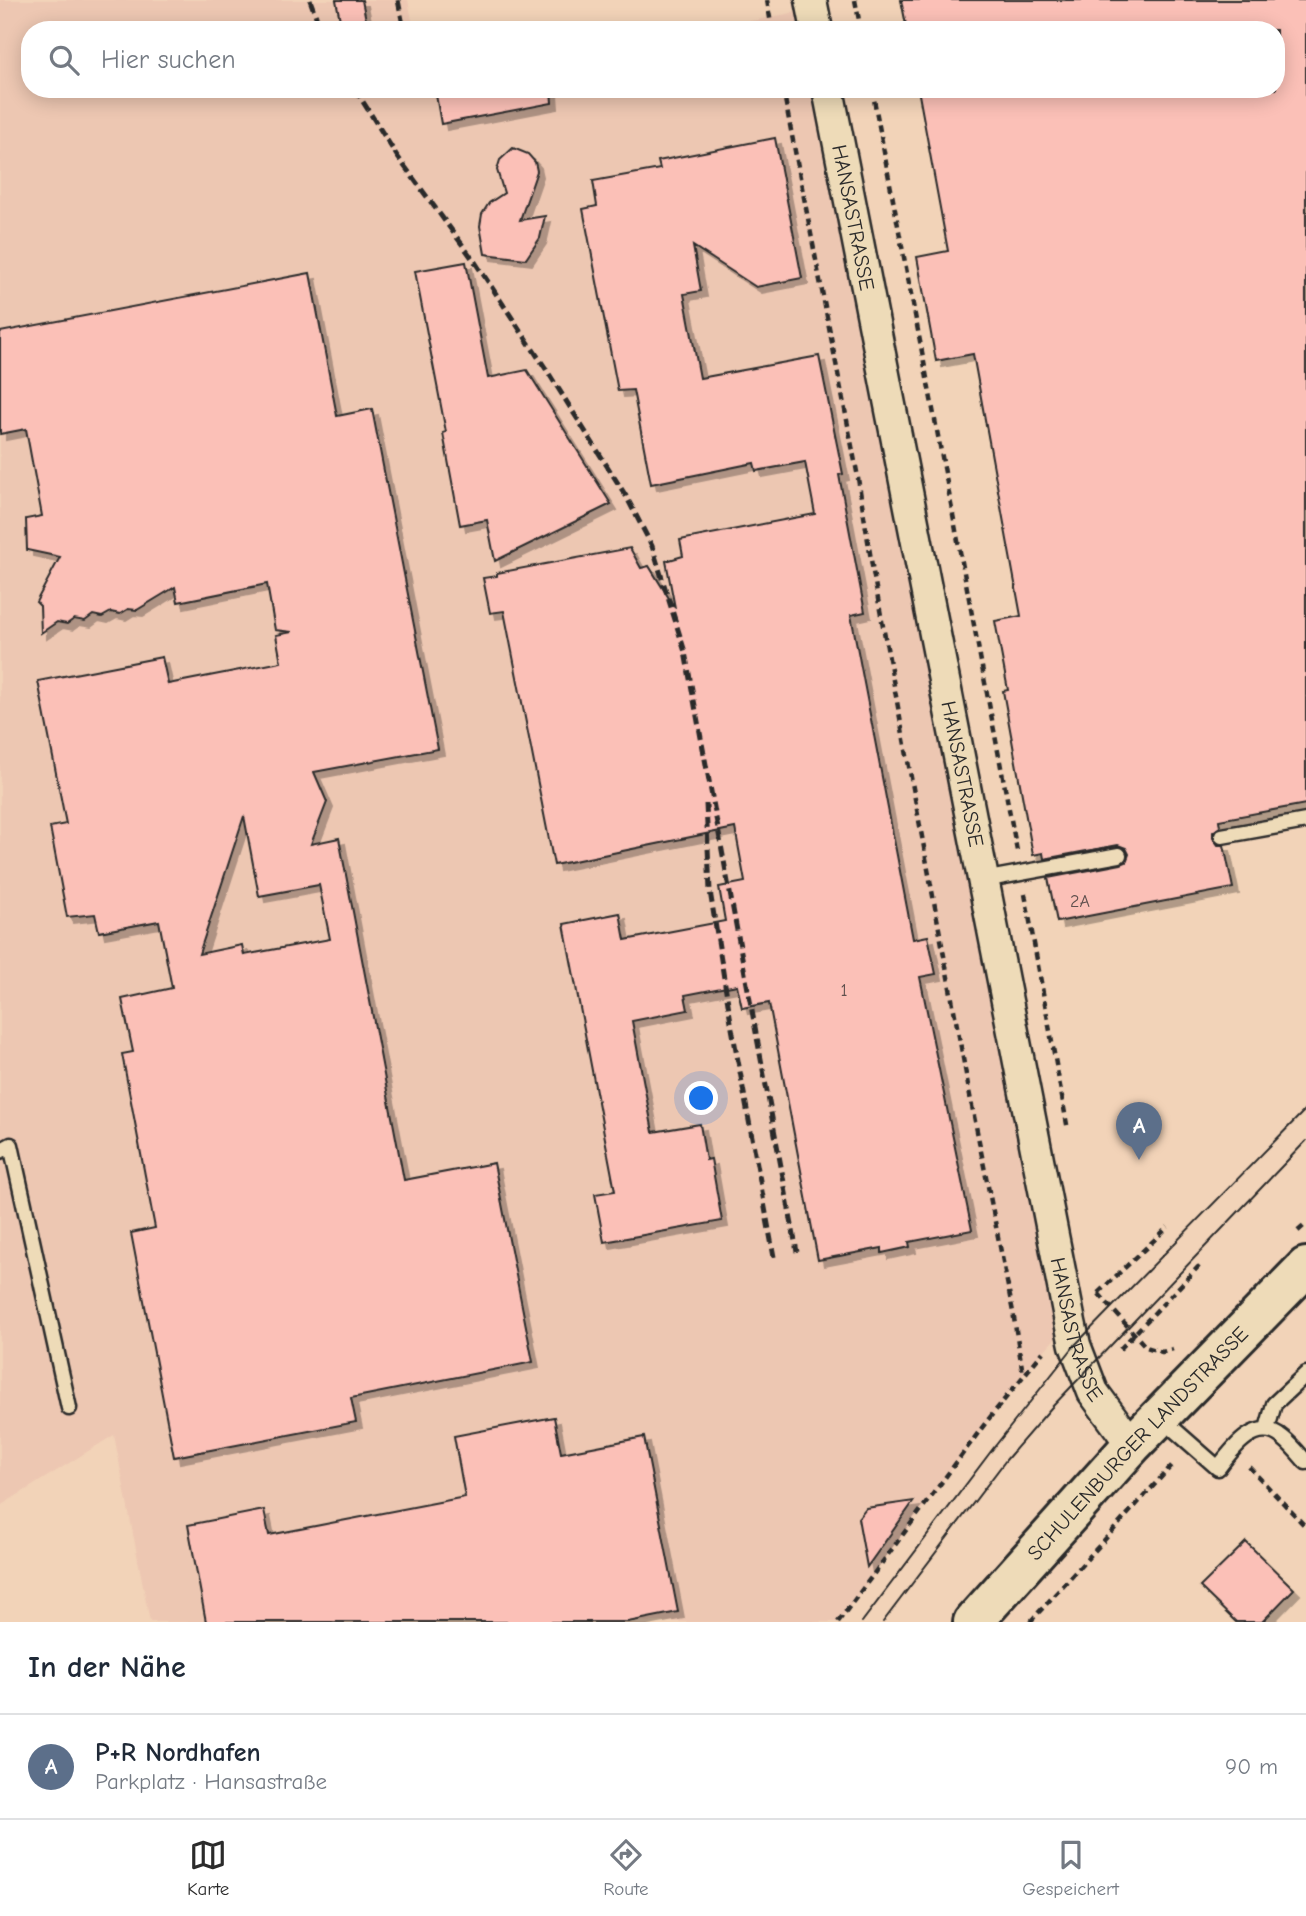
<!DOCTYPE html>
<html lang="de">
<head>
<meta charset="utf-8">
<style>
  :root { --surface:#fff; --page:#f6f6f7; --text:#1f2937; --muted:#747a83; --line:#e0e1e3; --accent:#2b2b2b }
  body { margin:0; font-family:"Comic Neue",sans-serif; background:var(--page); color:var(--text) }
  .you { position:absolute; left:702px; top:1099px; width:24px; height:24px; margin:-18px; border:5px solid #fff; border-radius:50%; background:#1a73e8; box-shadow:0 0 0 10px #1a73e833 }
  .badge { display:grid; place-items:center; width:46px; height:46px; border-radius:50%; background:var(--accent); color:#fff; font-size:23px; font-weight:700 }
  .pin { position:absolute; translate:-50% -58px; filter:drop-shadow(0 2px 4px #0008) }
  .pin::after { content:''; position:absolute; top:37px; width:24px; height:21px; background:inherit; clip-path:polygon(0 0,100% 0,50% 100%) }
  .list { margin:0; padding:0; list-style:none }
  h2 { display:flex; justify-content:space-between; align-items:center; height:91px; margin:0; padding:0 28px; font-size:30px }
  h2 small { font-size:23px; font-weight:400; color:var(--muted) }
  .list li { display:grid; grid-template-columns:46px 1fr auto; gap:21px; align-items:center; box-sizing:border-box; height:105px; padding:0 28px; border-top:2px solid var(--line) }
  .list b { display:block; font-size:26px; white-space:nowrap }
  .list p { margin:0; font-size:23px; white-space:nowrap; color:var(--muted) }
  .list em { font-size:23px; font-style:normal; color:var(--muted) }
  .icon { flex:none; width:38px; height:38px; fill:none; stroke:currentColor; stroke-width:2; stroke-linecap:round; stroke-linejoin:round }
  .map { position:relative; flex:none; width:1306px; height:1622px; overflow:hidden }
  .search { position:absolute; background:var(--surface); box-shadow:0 4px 18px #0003; left:21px; right:21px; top:21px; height:77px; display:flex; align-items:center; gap:18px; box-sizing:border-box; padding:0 24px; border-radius:28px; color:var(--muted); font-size:26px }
  .sheet { height:196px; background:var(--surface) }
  nav { display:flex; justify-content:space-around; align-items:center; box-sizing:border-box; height:98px; border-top:2px solid var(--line); background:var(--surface); font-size:19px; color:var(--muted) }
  nav a { display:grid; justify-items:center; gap:4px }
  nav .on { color:var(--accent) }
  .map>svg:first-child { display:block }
</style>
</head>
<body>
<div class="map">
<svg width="1306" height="1622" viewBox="0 0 1306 1622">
  <defs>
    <filter id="shadow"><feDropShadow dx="6" dy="6" stdDeviation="0" flood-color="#0004"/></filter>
  </defs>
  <rect width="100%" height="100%" fill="#f2d3b8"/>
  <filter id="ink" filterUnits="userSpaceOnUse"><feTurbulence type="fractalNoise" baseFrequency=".0143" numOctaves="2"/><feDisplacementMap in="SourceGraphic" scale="14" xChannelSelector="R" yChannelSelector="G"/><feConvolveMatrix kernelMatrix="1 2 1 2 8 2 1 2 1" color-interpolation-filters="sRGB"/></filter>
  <g filter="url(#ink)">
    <g fill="#edc7b2">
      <polygon points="0,0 408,0 414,30 30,30 30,89 828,89 1070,1322 1023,1374 987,1421 838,1622 150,1622 114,1435 0,1506"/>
      <polygon points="813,9 817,30 704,30"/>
    </g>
    <g fill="#fbc0b7" stroke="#2b2b2b" stroke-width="2" fill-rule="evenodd" filter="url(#shadow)">
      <polygon points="336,0 362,0 368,30 342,30"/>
      <polygon points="901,0 1306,0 1306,804 1219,820 1220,827 1213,832 1213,838 1218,845 1224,845 1233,888 1057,922 1048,878 1121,864 1126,862 1129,854 1126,848 1118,845 1044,859 1043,853 1033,855 1003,691 1008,690 995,621 1021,616 973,354 936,361 917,257 948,251 918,89 1276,89 1276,30 907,30"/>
      <polygon points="435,89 551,89 552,103 441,124"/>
      <polygon points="775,138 802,278 756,287 693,246 701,291 684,294 700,378 819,356 843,474 839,475 865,612 851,615 913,939 928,936 936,974 920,977 972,1230 909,1242 910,1247 882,1253 882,1248 818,1260 769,1003 742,1008 737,985 685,995 688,1010 632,1021 653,1132 700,1124 706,1160 711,1159 722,1221 604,1242 595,1194 615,1191 564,924 620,913 625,940 725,921 719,887 745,882 735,828 554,865 504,611 490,613 483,578 497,576 497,573 630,548 641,568 649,566 675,608 666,561 683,556 680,540 815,514 805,462 756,471 754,463 651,484 633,390 618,391 583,209 597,206 593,181 660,169 658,161"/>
      <polygon points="513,148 528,154 535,162 537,171 520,220 545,216 540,238 526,259 485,254 480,226 482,214 489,203 504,193 497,170 500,160"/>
      <polygon points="466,262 488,378 527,370 611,504 495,561 487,520 460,525 443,433 446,432 415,271"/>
      <path d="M310 273 337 416 372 409 438 749 314 772 327 802 311 844 339 838 404 1180 494 1163 533 1362 351 1398 356 1422 174 1457 131 1233 155 1228 122 1054 133 1052 122 999 172 988 159 921 99 932 95 914 67 917 50 827 66 824 38 681 162 657 168 684 281 662 276 635 292 632 275 630 267 584 178 602 175 587 137 610 128 609 120 614 111 612 102 617 93 615 85 621 74 619 67 624 57 622 41 633 40 606 36 602 60 557 27 550 26 519 42 516 26 429 0 434V332ZM244 816 259 896 319 885 330 939 244 955 242 945 199 954Z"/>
      <polygon points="554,1417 561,1453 644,1437 678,1612 628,1622 206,1622 188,1525 264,1510 269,1535 465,1497 454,1436"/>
      <polygon points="914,1501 867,1567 858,1518 866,1508"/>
      <polygon points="1246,1542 1294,1589 1262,1622 1236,1622 1200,1587"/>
    </g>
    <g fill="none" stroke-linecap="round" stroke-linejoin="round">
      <g stroke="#2b2b2b" stroke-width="19">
        <g id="lane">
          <polyline points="1222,836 1306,821"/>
          <polyline points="983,880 1119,855"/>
          <polyline points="0,1151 11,1145 69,1408"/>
          <path d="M1161 1418 1218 1468C1233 1448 1257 1415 1283 1438 1292 1445 1299 1454 1306 1462"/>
          <polyline points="1267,1429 1274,1404 1306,1374"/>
        </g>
      </g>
      <g stroke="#2b2b2b" stroke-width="35">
        <g id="street">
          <polyline points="811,0 817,30"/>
          <path id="s1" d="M828 89 1070 1322 1075 1345 1093 1392 1132 1445"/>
        </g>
      </g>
      <g stroke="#2b2b2b" stroke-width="44">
        <g id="secondary">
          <path id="s2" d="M973 1622 1132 1445 1306 1267"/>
        </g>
      </g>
      <g stroke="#2b2b2b" stroke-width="4.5" stroke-dasharray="7 5" stroke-linecap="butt">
        <polyline points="767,0 772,30"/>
        <polyline points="855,0 861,30"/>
        <polyline points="783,89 857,472 873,572 970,1096 1013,1312 1023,1374"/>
        <polyline points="872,89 1017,851"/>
        <polyline points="1025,894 1068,1130"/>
        <polyline points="1298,1231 1306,1224"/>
        <polyline points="1098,1293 1168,1227"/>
        <polyline points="1099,1294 1146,1347 1162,1352 1173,1349"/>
        <polyline points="1120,1349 1199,1266"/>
        <polyline points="1249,1467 1306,1527"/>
        <polyline points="838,1622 987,1421 1043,1352"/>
        <polyline points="1030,1622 1175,1462"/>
      </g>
      <use href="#lane" stroke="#eedbb8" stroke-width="14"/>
      <use href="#street" stroke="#eedbb8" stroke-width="30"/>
      <use href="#secondary" stroke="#eedbb8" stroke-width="38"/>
      <g stroke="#2b2b2b" stroke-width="2">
        <polyline points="862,1622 992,1450 1075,1345 1306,1109"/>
        <polyline points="883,1622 1006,1460 1051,1408 1306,1141"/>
      </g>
      <g stroke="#2b2b2b" stroke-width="5" stroke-dasharray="10 5" stroke-linecap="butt">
        <polyline points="310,0 321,30"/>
        <polyline points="398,0 404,30"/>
        <polyline points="355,89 397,156 475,262 546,369 626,496 652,546 685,652 797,1252"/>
        <polyline points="706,804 710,891 732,1028 774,1257"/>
      </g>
    </g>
  </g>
  <g text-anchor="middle" stroke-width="5" stroke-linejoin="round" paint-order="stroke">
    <g font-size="18" fill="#5f504e">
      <text x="1080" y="907">2A</text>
      <text x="844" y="996">1</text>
    </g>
    <g font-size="21" fill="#2b2b2b" stroke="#eedbb8">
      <text dy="7" stroke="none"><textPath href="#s1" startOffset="131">HANSASTRASSE</textPath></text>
      <text dy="7" stroke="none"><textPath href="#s1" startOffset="698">HANSASTRASSE</textPath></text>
      <text dy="7" stroke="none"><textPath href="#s1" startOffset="1265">HANSASTRASSE</textPath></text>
      <text dy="7" stroke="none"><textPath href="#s2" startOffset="243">SCHULENBURGER LANDSTRASSE</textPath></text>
    </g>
  </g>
</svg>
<div class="you"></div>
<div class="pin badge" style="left:1139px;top:1160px;background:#5c6f8a">A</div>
<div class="search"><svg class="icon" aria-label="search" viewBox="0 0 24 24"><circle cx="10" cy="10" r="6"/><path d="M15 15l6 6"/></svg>Hier suchen</div>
</div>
<section class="sheet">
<h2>In der Nähe<small></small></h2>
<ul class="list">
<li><span class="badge" style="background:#5c6f8a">A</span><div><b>P+R Nordhafen</b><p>Parkplatz · Hansastraße</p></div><em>90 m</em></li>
</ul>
</section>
<nav>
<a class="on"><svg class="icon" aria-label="map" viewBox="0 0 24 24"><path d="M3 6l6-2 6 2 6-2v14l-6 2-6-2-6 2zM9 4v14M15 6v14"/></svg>Karte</a>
<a><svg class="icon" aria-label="directions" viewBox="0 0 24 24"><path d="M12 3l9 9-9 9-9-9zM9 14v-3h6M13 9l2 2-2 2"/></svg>Route</a>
<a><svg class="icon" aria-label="saved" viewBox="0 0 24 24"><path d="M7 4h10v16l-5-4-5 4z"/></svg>Gespeichert</a>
</nav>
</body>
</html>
